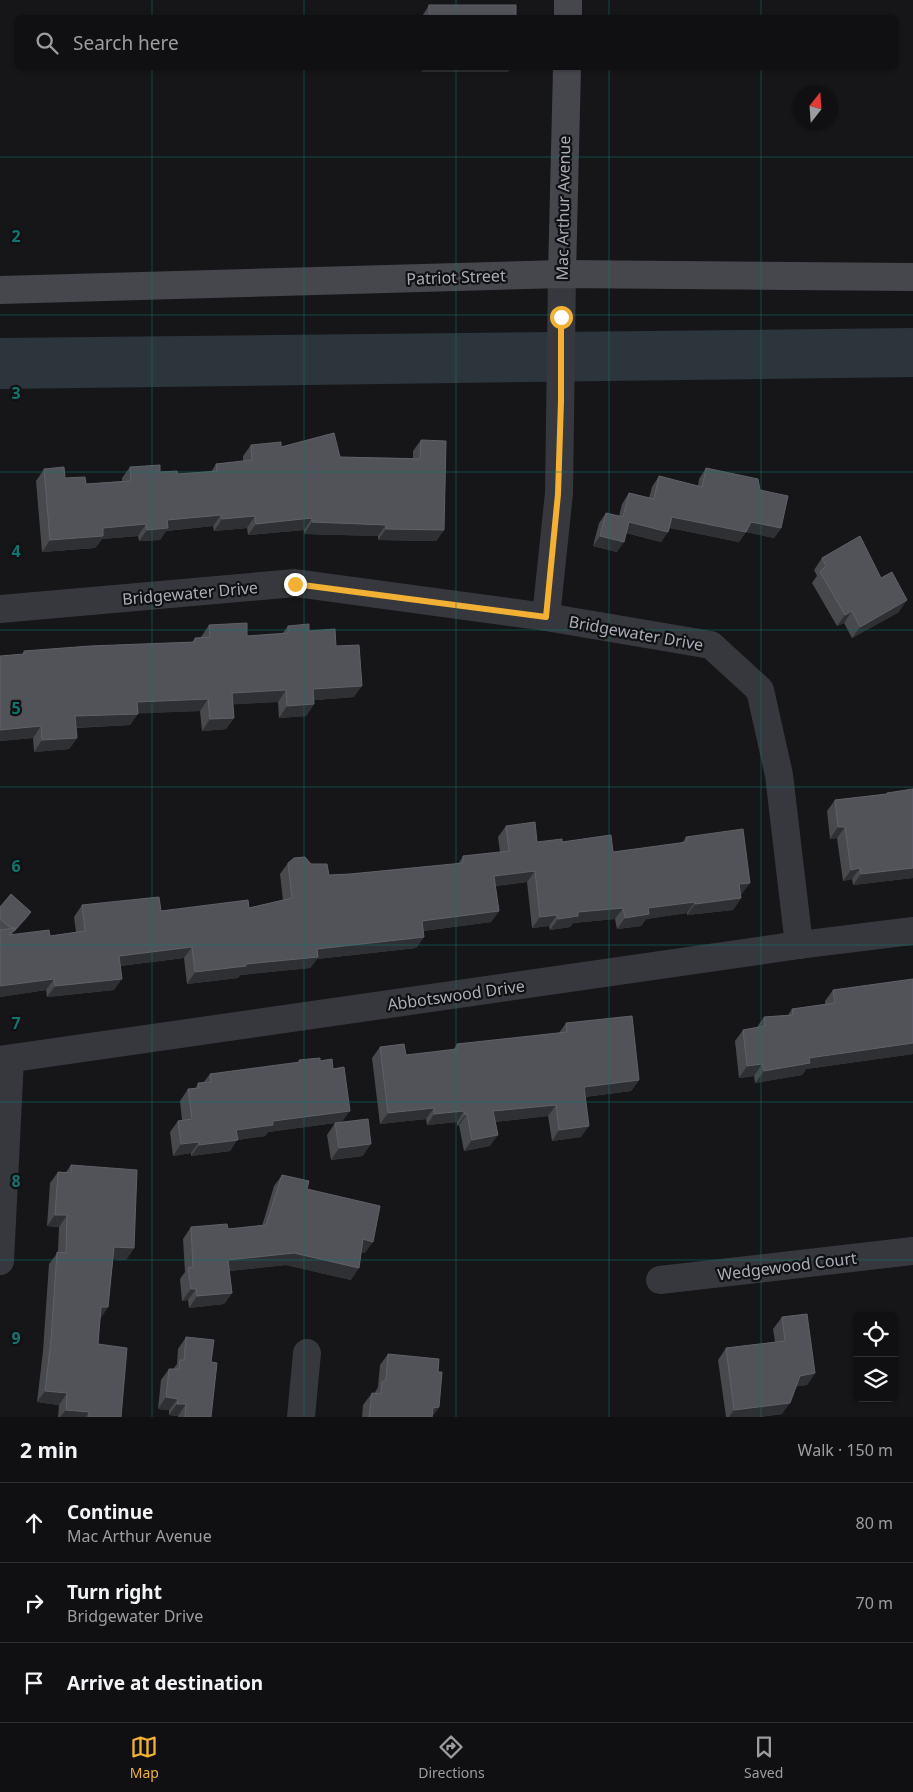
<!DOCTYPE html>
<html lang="en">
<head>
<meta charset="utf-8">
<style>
  :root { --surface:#101012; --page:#19191b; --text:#f1f3f6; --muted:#9c9d9f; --line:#303032; --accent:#f2b134 }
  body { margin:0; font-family:"Noto Sans",sans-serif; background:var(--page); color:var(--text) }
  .controls { position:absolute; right:15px; bottom:15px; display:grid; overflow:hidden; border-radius:8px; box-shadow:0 1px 4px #0004 }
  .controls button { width:45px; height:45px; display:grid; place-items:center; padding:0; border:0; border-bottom:1px solid var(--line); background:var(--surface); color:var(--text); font:25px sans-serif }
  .compass { position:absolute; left:793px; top:85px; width:45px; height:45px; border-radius:50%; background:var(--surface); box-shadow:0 1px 4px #0004; rotate:17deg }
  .stop { position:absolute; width:15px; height:15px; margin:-11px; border:4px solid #f2b134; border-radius:50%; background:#fff }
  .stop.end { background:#f2b134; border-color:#fff; box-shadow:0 1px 5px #0008 }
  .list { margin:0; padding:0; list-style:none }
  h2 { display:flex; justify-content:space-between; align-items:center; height:65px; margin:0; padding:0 20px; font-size:21px }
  h2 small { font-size:16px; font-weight:400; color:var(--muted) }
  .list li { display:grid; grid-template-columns:32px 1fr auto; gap:15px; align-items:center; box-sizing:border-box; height:80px; padding:0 20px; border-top:1px solid var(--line) }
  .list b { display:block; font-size:19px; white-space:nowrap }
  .list p { margin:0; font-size:16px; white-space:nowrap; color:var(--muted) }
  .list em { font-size:16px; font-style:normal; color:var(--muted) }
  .icon { flex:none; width:28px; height:28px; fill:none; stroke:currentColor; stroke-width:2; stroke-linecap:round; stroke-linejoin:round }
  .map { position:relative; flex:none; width:913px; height:1417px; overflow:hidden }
  .search { position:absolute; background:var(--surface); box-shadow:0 1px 4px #0004; left:15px; right:15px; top:15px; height:55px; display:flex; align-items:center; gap:12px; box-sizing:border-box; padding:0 18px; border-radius:8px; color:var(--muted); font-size:19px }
  .sheet { height:305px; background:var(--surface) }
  nav { display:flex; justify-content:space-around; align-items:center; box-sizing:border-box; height:70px; border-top:1px solid var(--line); background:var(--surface); font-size:14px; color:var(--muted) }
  nav a { display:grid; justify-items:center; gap:2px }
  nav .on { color:var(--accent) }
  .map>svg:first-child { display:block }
</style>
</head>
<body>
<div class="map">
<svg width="913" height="1417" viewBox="0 0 913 1417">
  <rect width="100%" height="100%" fill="#161618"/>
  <polygon fill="#2c353c" points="913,328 913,377 0,389 0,338"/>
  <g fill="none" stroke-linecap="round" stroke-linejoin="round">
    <g stroke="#37383d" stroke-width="28">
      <polyline points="0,609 295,583 546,617 711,645 760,690 779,775 799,945"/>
      <polyline points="546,617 559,493 562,274"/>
      <polyline points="0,1060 799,945 913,931"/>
      <polyline points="0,1261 10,1059"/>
      <polyline points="660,1280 913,1251"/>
      <polyline points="301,1417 307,1353"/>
    </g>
    <g stroke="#45474d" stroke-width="28">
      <polyline points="568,18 568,0"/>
      <polyline points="562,274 567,68"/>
      <polyline points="0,290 562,274 913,277"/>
    </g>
  </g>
  <g fill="#47494d">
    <polygon points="429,5 516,18 421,18"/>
    <polygon points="421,440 444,530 436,541 378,540 378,536 304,534 304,530 248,535 247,528 214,531 213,526 166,531 160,540 139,541 138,536 102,539 95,548 42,552 36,481 44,469 65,478 86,484 122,481 122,478 130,467 160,472 178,474 211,472 216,464 243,461 243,456 251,445 281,447 340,457 413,458 413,451"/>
    <polygon points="706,468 760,490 781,528 774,538 746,532 739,542 670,528 661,542 626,533 617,552 593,546 599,523 606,513 619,516 622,504 629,493 649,498 652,487 659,476 698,486 699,479"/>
    <polygon points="822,558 899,612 852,638 844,623 837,626 812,583 817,576 814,570"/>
    <polygon points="209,625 247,636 282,634 288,626 309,631 336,646 354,697 314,700 314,704 306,716 279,718 278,702 233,704 234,718 226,729 202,731 200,711 138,713 130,725 76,728 77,738 69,749 34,752 33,738 0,741 0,656 22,655 24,651 192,642 195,638 201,638 201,637"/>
    <polygon points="913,788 913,878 853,885 852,879 843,881 837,838 830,839 827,811 835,800 886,794 887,793 912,790"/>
    <polygon points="506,826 537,842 562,842 613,852 682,843 686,837 742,894 740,894 741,898 733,910 687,915 687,913 646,919 641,926 617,929 615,919 573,923 570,927 550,930 549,926 532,928 527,882 495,886 499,911 491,922 423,931 424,937 416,948 317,959 310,968 240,975 238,978 187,984 184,958 120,966 114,990 47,997 46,990 0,997 0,907 31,912 25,920 11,935 50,936 76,932 74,917 82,905 161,911 249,908 283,900 280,874 288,863 311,864 329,875 350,874 458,864 463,856 500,852 498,837"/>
    <polygon points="913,979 913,1054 806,1069 802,1075 755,1083 754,1076 739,1078 735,1041 743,1030 757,1027 764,1017 788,1015 792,1009 825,1004 825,1001 833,990"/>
    <polygon points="566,1023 639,1080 631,1091 585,1097 581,1137 552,1141 548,1116 495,1122 490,1146 464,1151 459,1125 457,1126 457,1122 427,1125 426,1119 380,1124 372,1058 380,1047 406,1055 453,1050 457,1044 559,1033"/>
    <polygon points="299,1060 320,1061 342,1122 363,1156 331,1160 327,1135 335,1123 268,1132 265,1136 237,1140 230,1151 191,1156 191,1153 173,1156 170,1132 178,1121 182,1120 180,1101 188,1089 195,1089 198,1083 203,1083 210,1074 298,1063"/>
    <polygon points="71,1165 134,1248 126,1260 113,1259 108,1307 100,1319 98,1344 121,1417 58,1417 59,1405 37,1402 43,1351 49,1264 58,1252 59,1227 47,1226 50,1183 58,1172 66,1172"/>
    <polygon points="282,1175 307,1189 365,1253 361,1252 351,1280 286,1265 229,1271 232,1293 224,1304 189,1308 188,1300 182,1301 180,1279 185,1272 183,1239 191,1227 228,1229 262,1226 274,1186"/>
    <polygon points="782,1317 815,1373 807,1385 796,1386 782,1414 761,1417 726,1417 718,1360 726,1348 775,1342 773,1329"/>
    <polygon points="186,1337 211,1362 211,1417 178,1417 178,1416 169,1415 169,1410 158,1409 161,1380 169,1369 173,1369 177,1364 178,1349"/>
    <polygon points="388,1354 438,1372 439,1407 432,1417 362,1417 363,1405 372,1393 374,1394 378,1387 380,1365"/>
  </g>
  <g fill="#2f3033">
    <polygon points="424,68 511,68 508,72 421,72"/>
    <polygon points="221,515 213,526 166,531 160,540 139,541 147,530 167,520"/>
    <polygon points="255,516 247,528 214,531 222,519"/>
    <polygon points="672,517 751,522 781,528 774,538 746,532 739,542 665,527"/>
    <polygon points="312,518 304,530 248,535 256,524"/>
    <polygon points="312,522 386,525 378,536 304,534"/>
    <polygon points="629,522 668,532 661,542 622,532"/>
    <polygon points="146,524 138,536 102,539 95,548 42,552 50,540 103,528"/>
    <polygon points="386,529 444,530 436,541 378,540"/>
    <polygon points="600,536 624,542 617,552 593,546"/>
    <polygon points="907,600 899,612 852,638 860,627"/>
    <polygon points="852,611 844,623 837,626 845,615"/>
    <polygon points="362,686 354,697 305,701 313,689"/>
    <polygon points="286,690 278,702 224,705 232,693"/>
    <polygon points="208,699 200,711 129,714 137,702"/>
    <polygon points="314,704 306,716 279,718 287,706"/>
    <polygon points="138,714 130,725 67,728 75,716"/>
    <polygon points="234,718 226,729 202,731 210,719"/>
    <polygon points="41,726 33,738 0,741 0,730"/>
    <polygon points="77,738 69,749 34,752 42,740"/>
    <polygon points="838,827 845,827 837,838 830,839"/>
    <polygon points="860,868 852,879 843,881 851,870"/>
    <polygon points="913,868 913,878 853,885 861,874"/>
    <polygon points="535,871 527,882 486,887 494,876"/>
    <polygon points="750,883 742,894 731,896 739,884"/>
    <polygon points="741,898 733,910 687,915 695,904"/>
    <polygon points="695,902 687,913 646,919 641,926 617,929 625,918 648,908"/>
    <polygon points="623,908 615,919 573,923 570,927 550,930 558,919 578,912"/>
    <polygon points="499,911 491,922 414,932 422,921"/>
    <polygon points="31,912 25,920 8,939 14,931"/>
    <polygon points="557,915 549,926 532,928 540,917"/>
    <polygon points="424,937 416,948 317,959 310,968 240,975 238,978 187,984 195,972 246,964 317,949"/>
    <polygon points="192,947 184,958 111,967 119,956"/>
    <polygon points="54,979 46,990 0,997 0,986"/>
    <polygon points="122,979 114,990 47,997 55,986"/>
    <polygon points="913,1043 913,1054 806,1069 802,1075 755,1083 764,1071 809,1058"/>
    <polygon points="762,1064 754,1076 739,1078 747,1066"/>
    <polygon points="639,1080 631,1091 576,1098 584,1087"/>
    <polygon points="556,1105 548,1116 486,1123 493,1111"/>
    <polygon points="434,1108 426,1119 380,1124 388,1113"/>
    <polygon points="350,1111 342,1122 268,1132 265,1136 237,1140 230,1151 191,1156 199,1145 236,1130 273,1121"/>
    <polygon points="464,1111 457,1122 427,1125 434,1114"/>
    <polygon points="467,1114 459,1125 457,1126 465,1115"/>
    <polygon points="589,1126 581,1137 552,1141 559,1130"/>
    <polygon points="498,1135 490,1146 464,1151 472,1140"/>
    <polygon points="199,1142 191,1153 173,1156 181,1144"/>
    <polygon points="371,1144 363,1156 331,1160 339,1148"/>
    <polygon points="55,1215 67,1215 59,1227 47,1226"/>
    <polygon points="363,1239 373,1242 365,1253 355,1250"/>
    <polygon points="114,1247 134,1248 126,1260 106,1258"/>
    <polygon points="294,1253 359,1268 351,1280 286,1265 220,1272 228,1260"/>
    <polygon points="191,1289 196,1289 188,1300 182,1301"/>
    <polygon points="232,1293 224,1304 189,1308 197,1296"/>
    <polygon points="101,1307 108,1307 100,1319"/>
    <polygon points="815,1373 807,1385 792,1387 800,1376"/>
    <polygon points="45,1391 67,1393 59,1405 37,1402"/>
    <polygon points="166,1397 178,1399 169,1410 158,1409"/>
    <polygon points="790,1403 782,1414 761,1417 729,1417 734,1410"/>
    <polygon points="177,1404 186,1404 178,1416 169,1415"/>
    <polygon points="439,1407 432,1417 433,1408"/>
    <polygon points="66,1410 89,1412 86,1417 60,1417"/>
  </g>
  <g fill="#525359" stroke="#5f6168">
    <rect x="429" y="5" width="87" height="13"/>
    <polygon points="334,433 340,457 420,459 421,440 446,441 444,530 386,529 386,525 312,522 312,518 256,524 255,516 222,519 221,515 167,520 168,528 147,530 146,524 103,528 103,536 50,540 44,469 64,467 65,478 85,477 86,484 131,481 130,467 160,465 160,472 177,471 178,474 217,471 216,464 252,460 251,445 281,442 281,447"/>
    <polygon points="706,468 758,479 760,490 788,496 781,528 751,522 746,532 672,517 668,532 629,522 624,542 600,536 606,513 623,517 629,493 654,499 659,476 702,487"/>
    <polygon points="860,536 881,578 892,572 907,600 860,627 852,611 845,615 820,572 826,566 822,558"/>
    <polygon points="247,623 247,636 288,633 288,626 309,624 309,631 335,629 336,646 359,645 362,686 313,689 314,704 287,706 286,690 232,693 234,718 210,719 208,699 137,702 138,714 75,716 77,738 42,740 41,726 0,730 0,656 24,654 24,651 90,646 195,642 195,638 210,637 209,625"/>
    <polygon points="913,789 913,868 861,874 860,868 851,870 845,827 838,827 835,800 887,794 887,793"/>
    <polygon points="535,822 537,842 562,839 562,842 611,835 613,852 687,842 686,837 743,829 750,883 739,884 741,898 695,904 695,902 648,908 649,914 625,918 623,908 578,912 578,916 558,919 557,915 540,917 535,871 494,876 499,911 422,921 424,937 317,949 318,957 246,964 246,966 195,972 192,947 119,956 122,979 55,986 54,979 0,986 0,930 16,928 9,935 49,930 50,936 85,931 82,905 159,897 161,911 248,900 249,908 292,898 288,863 294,858 305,857 311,864 327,864 329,875 350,874 463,863 463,856 509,851 506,826"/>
    <polygon points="11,894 31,912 14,931 16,928 11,928 0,919 0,907"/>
    <polygon points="913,979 913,1043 809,1058 810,1063 764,1071 762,1064 747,1066 743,1030 765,1026 764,1017 793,1015 792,1009 835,1003 833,990"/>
    <polygon points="632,1016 639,1080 584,1087 589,1126 559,1130 556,1105 493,1111 498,1135 472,1140 467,1114 465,1115 464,1111 434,1114 434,1108 388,1113 380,1047 404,1044 406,1055 457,1049 457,1044 567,1032 566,1023"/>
    <polygon points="320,1058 320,1061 332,1059 333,1069 344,1067 350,1111 273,1121 273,1125 236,1130 238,1140 199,1145 199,1142 181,1144 178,1121 192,1119 188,1089 199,1088 198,1083 211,1082 210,1074 300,1062 299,1060"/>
    <polygon points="368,1119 371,1144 339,1148 335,1123"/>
    <polygon points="71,1165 137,1170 134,1248 114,1247 108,1307 101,1307 98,1344 127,1348 121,1417 89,1417 89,1412 66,1410 67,1393 45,1391 51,1340 57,1252 66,1253 67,1215 55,1215 58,1172 71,1173"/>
    <polygon points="282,1175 309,1181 307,1189 380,1206 373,1242 363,1239 359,1268 294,1253 228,1260 232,1293 197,1296 196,1289 191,1289 188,1268 193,1267 191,1227 227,1224 228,1229 266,1225"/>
    <polygon points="807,1314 815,1373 800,1376 790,1403 734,1410 726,1348 785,1341 782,1317"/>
    <polygon points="186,1337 214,1340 211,1362 217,1363 211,1417 185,1417 186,1404 177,1404 178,1399 166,1397 169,1369 179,1369 180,1360 184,1360"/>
    <polygon points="388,1354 439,1359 438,1372 442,1372 439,1407 433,1408 432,1417 369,1417 372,1393 381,1394 382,1382 386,1380"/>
  </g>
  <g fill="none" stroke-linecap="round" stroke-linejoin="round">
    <polyline stroke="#f2b134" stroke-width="6" points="295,584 546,617 558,494 561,401 561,317"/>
  </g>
  <path fill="none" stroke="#0f766e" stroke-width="1" stroke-opacity="0.55" d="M152 0V18M304 0V18M456 0V18M609 0V18M761 0V18M152 68V1417M304 68V1417M456 68V1417M609 68V1417M761 68V1417M0 157H913M0 315H913M0 472H913M0 630H913M0 787H913M0 945H913M0 1102H913M0 1260H913"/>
  <g text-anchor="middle" stroke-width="4.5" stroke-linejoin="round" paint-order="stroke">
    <g font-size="16" fill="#a8adb8" stroke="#111113">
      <text transform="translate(563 208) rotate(-89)" y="6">Mac Arthur Avenue</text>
      <text transform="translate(456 277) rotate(-2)" y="6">Patriot Street</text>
      <text transform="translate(190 593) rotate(-5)" y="6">Bridgewater Drive</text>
      <text transform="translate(636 633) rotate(10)" y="6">Bridgewater Drive</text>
      <text transform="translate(456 995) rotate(-8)" y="6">Abbotswood Drive</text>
      <text transform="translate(787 1266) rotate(-7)" y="6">Wedgewood Court</text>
    </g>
  </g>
  <g font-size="16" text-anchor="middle" font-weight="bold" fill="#0f766e" stroke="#111113" stroke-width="4.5" stroke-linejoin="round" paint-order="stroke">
    <text x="16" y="242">2</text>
    <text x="16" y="399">3</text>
    <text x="16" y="557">4</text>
    <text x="16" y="714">5</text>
    <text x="16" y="872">6</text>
    <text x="16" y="1029">7</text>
    <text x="16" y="1187">8</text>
    <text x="16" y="1344">9</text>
  </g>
</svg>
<div class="controls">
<button><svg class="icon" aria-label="locate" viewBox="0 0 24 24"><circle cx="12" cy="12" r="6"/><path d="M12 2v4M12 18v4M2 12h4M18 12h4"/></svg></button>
<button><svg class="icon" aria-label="layers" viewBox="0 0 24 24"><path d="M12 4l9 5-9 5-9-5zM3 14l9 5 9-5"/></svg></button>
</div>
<svg class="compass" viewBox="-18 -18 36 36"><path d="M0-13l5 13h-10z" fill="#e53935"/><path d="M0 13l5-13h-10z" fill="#9c9d9f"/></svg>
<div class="stop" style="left:561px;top:317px"></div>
<div class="stop end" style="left:295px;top:584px"></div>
<div class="search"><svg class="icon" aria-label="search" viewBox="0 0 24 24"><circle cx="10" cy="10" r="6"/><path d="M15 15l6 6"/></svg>Search here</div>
</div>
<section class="sheet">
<h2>2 min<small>Walk · 150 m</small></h2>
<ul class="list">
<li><svg class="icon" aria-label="ahead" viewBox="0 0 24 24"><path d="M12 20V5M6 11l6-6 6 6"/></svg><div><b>Continue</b><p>Mac Arthur Avenue</p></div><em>80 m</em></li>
<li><svg class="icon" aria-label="right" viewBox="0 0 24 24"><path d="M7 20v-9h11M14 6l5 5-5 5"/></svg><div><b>Turn right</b><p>Bridgewater Drive</p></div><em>70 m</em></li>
<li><svg class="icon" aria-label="arrive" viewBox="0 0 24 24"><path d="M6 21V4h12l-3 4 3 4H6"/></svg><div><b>Arrive at destination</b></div></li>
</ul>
</section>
<nav>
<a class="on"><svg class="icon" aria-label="map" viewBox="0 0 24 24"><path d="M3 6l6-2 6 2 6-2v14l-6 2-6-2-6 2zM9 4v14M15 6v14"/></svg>Map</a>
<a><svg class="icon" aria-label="directions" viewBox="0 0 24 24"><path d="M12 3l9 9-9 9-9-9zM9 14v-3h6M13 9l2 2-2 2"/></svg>Directions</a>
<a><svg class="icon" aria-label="saved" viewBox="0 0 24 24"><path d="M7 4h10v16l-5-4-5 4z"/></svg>Saved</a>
</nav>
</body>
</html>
